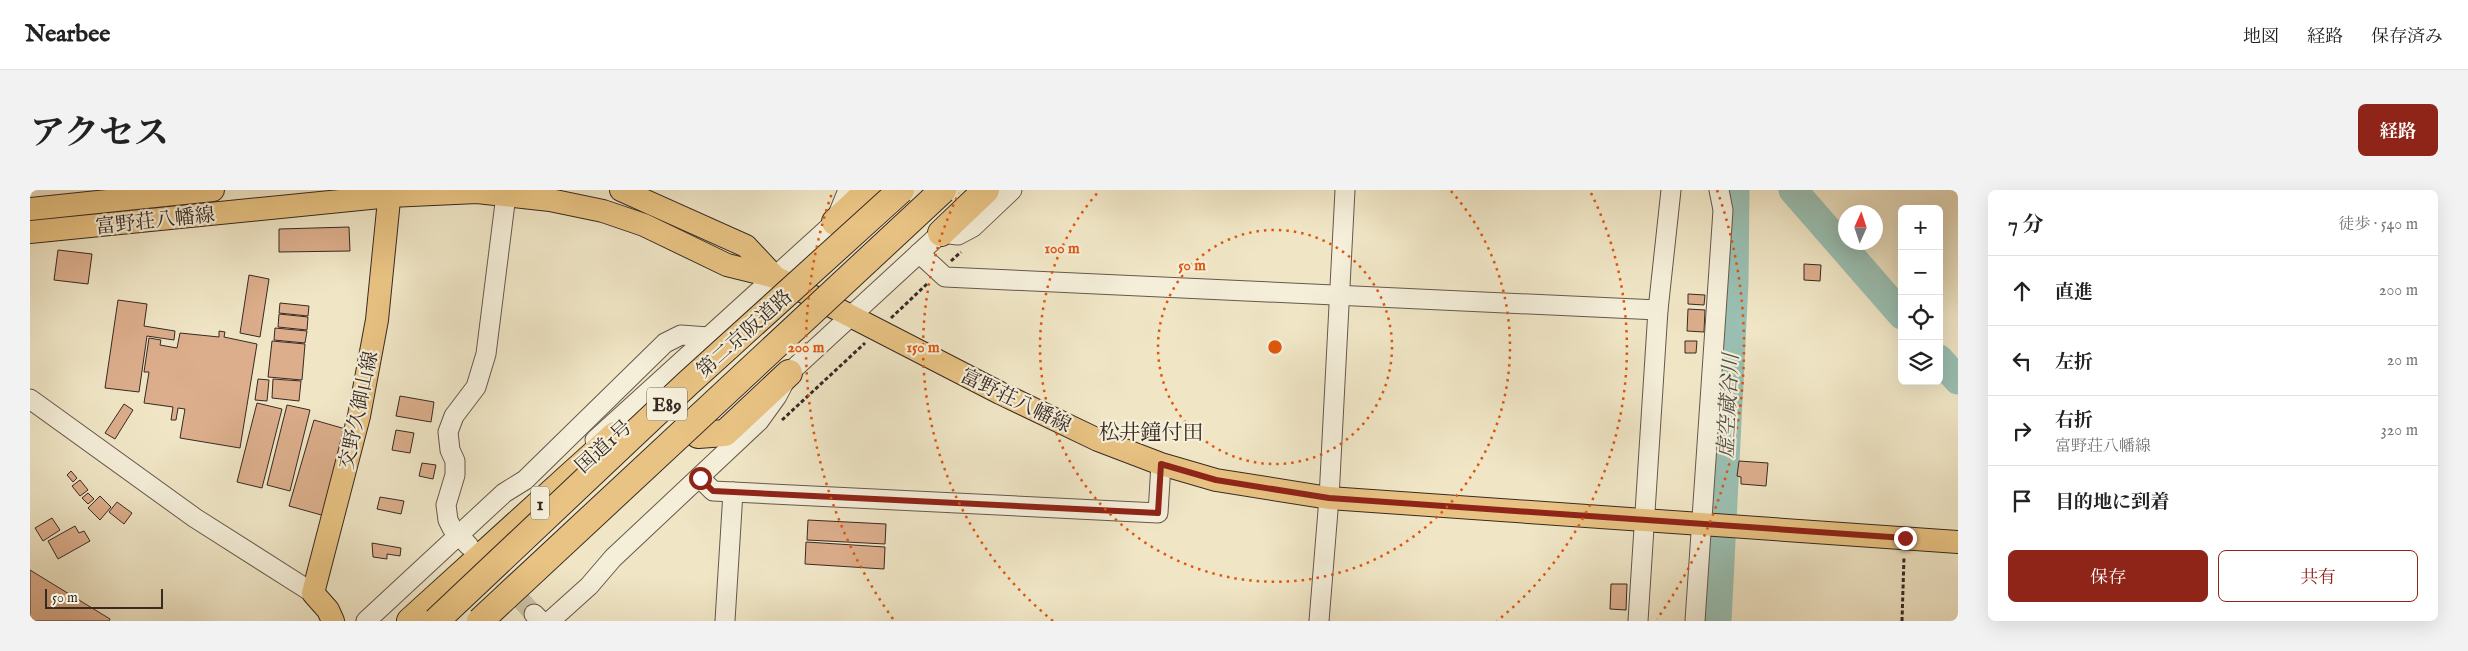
<!DOCTYPE html>
<html lang="ja">
<head>
<meta charset="utf-8">
<style>
  :root { --surface:#fff; --page:#f2f2f2; --text:#222; --muted:#767676; --line:#e0e0e0; --accent:#8f2418 }
  body { margin:0; font-family:"IM FELL English","Noto Serif JP",serif; background:var(--page); color:var(--text) }
  .controls { position:absolute; right:15px; top:15px; display:grid; overflow:hidden; border-radius:8px; box-shadow:0 5px 20px #0002 }
  .controls button { width:45px; height:45px; display:grid; place-items:center; padding:0; border:0; border-bottom:1px solid var(--line); background:var(--surface); color:var(--text); font:25px sans-serif }
  .compass { position:absolute; left:1808px; top:15px; width:45px; height:45px; border-radius:50%; background:var(--surface); box-shadow:0 5px 20px #0002; rotate:3deg }
  .scale { position:absolute; left:15px; bottom:12px; width:118px; box-sizing:border-box; padding-left:5px; border:2px solid #382923; border-top:0; font-size:14px; line-height:18px; white-space:nowrap; color:#382923; -webkit-text-stroke:4px #f5efda; paint-order:stroke }
  .stop { position:absolute; width:15px; height:15px; margin:-11px; border:4px solid #8f2418; border-radius:50%; background:#fff }
  .stop.end { background:#8f2418; border-color:#fff; box-shadow:0 1px 5px #0008 }
  .list { margin:0; padding:0; list-style:none }
  h2 { display:flex; justify-content:space-between; align-items:center; height:65px; margin:0; padding:0 20px; font-size:21px }
  h2 small { font-size:16px; font-weight:400; color:var(--muted) }
  .list li { display:grid; grid-template-columns:32px 1fr auto; gap:15px; align-items:center; box-sizing:border-box; height:70px; padding:0 20px; border-top:1px solid var(--line) }
  .list b { display:block; font-size:19px; white-space:nowrap }
  .list p { margin:0; font-size:16px; white-space:nowrap; color:var(--muted) }
  .list em { font-size:16px; font-style:normal; color:var(--muted) }
  .actions { display:flex; gap:10px; padding:15px 20px }
  .actions a { flex:1; padding:11px 0; border:1px solid var(--accent); border-radius:8px; text-align:center; font-size:18px; color:var(--accent) }
  .actions .main { background:var(--accent); color:#fff }
  .icon { flex:none; width:28px; height:28px; fill:none; stroke:currentColor; stroke-width:2; stroke-linecap:round; stroke-linejoin:round }
  .map { position:relative; flex:none; width:1928px; height:431px; overflow:hidden; border-radius:8px }
  header { display:flex; align-items:center; gap:30px; box-sizing:border-box; height:70px; padding:0 25px; background:var(--surface); border-bottom:1px solid var(--line) }
  header strong { font-size:24px }
  nav { display:flex; gap:28px; margin-inline-start:auto; font-size:18px }
  .intro { display:flex; align-items:center; justify-content:space-between; box-sizing:border-box; height:120px; padding:0 30px }
  h1 { margin:0; font-size:35px }
  .button { padding:12px 22px; border-radius:8px; background:var(--accent); color:#fff; font-size:18px; font-weight:700 }
  main { display:flex; gap:30px; padding:0 30px }
  aside { flex:1; background:var(--surface); border-radius:8px; box-shadow:0 5px 20px #0002 }
  .map>svg:first-child { display:block }
</style>
</head>
<body>
<header>
<strong>Nearbee</strong>
<nav><a>地図</a><a>経路</a><a>保存済み</a></nav>
</header>
<div class="intro"><h1>アクセス</h1><a class="button">経路</a></div>
<main>
<div class="map">
<svg width="1928" height="431" viewBox="0 0 1928 431">
  <rect width="100%" height="100%" fill="#f0e6c6"/>
  <filter id="stains"><feTurbulence type="fractalNoise" baseFrequency=".004" numOctaves="4"/><feColorMatrix values="0 0 0 0 .2 0 0 0 0 .09 0 0 0 0 .02 0 0 0 .5 -.17"/></filter>
  <radialGradient id="worn" r=".72"><stop offset=".6" stop-color="#630" stop-opacity="0"/><stop offset="1" stop-color="#630" stop-opacity=".3"/></radialGradient>
  <g fill="none" stroke-linecap="round" stroke-linejoin="round">
    <g stroke="#9ac0b3" stroke-width="29">
      <polyline points="1763,0 1872,125"/>
      <polyline points="1909,169 1928,190"/>
      <polyline points="1687,431 1704,93 1705,0"/>
    </g>
  </g>
  <g fill="#dcae8c" stroke="#382923">
    <polygon points="319,37 320,61 249,62 249,39"/>
    <polygon points="28,60 62,64 58,94 24,90"/>
    <polygon points="1774,74 1791,75 1790,91 1774,90"/>
    <polygon points="219,85 239,89 230,147 210,143"/>
    <polygon points="1658,104 1675,105 1674,115 1658,114"/>
    <polygon points="88,110 117,114 114,136 145,141 144,150 117,146 109,202 75,198"/>
    <polygon points="250,113 279,116 278,126 249,123"/>
    <polygon points="1658,119 1675,120 1674,142 1657,141"/>
    <polygon points="249,124 278,127 277,140 248,137"/>
    <polygon points="245,138 277,141 275,153 244,150"/>
    <polygon points="189,141 195,142 194,147 227,154 210,258 150,248 155,219 148,218 146,230 141,230 143,217 114,213 119,182 114,182 119,148 131,150 130,155 147,158 150,143 189,147"/>
    <polygon points="242,151 275,154 272,190 238,187"/>
    <polygon points="1655,151 1667,151 1666,163 1655,163"/>
    <polygon points="228,189 239,190 237,211 225,210"/>
    <polygon points="243,189 271,191 269,211 242,208"/>
    <polygon points="370,206 404,212 401,232 366,226"/>
    <polygon points="227,213 252,219 232,298 207,292"/>
    <polygon points="94,214 103,220 85,249 75,243"/>
    <polygon points="257,215 280,220 260,301 237,295"/>
    <polygon points="284,230 319,240 295,326 259,316"/>
    <polygon points="366,240 384,243 380,263 362,260"/>
    <polygon points="1709,271 1738,273 1736,296 1711,294 1711,287 1707,286"/>
    <polygon points="392,273 406,275 403,289 389,286"/>
    <polygon points="41,281 47,288 43,292 37,285"/>
    <polygon points="50,290 58,300 50,306 42,296"/>
    <polygon points="58,303 64,309 58,314 52,308"/>
    <polygon points="70,306 81,317 70,330 58,318"/>
    <polygon points="350,307 374,311 371,324 347,319"/>
    <polygon points="87,312 102,323 94,334 79,322"/>
    <polygon points="22,328 30,340 13,351 5,338"/>
    <polygon points="778,330 856,334 855,354 777,350"/>
    <polygon points="45,336 49,343 54,341 60,351 28,369 18,351"/>
    <polygon points="776,352 855,357 854,379 775,374"/>
    <polygon points="342,353 371,358 370,366 357,364 357,369 343,367"/>
    <polygon points="0,380 80,429 79,431 0,431"/>
    <polygon points="1581,394 1597,394 1596,420 1580,419"/>
  </g>
  <g fill="none" stroke-linecap="round" stroke-linejoin="round">
    <polyline stroke="#cbc0a5" stroke-width="19" stroke-dasharray="19 9" stroke-linecap="butt" points="453,370 504,424"/>
    <g stroke="#66584c" stroke-width="21">
      <g id="minor">
        <polyline points="889,63 915,87 1628,120"/>
        <polyline points="0,209 165,328 283,403"/>
        <polyline points="565,250 805,32 818,0"/>
        <polyline points="670,288 683,301 1128,323 1131,274"/>
        <polyline points="439,356 422,338 418,330 416,315 425,285 425,271 420,260 418,242 424,226 446,197 456,164 476,5"/>
        <polyline points="504,424 511,431"/>
        <polyline points="336,431 474,303 495,290 635,153 651,145 678,147"/>
        <polyline points="520,431 559,396 583,368 729,231 747,206 759,183 911,43 928,45 943,37 982,0"/>
        <polyline points="695,431 703,302"/>
        <polyline points="1289,431 1299,308 1315,0"/>
        <polyline points="1608,431 1628,120 1641,0"/>
        <polyline points="1665,431 1693,20 1689,0"/>
      </g>
    </g>
    <g stroke="#382923" stroke-width="24">
      <g id="major">
        <polyline points="591,0 716,56 745,87"/>
        <polyline points="0,19 183,0"/>
        <polyline points="0,42 360,6 447,2 520,10 573,21 614,35 697,75 745,87 970,203 1068,250 1131,274 1186,290 1299,308 1928,352"/>
        <polyline points="303,431 298,420 283,403 329,226 347,130 360,0"/>
      </g>
    </g>
    <g stroke="#382923" stroke-width="28">
      <g id="highway">
        <polyline points="805,32 839,0"/>
        <polyline points="911,43 956,0"/>
        <polyline points="668,245 695,243 759,183"/>
        <polyline points="380,431 585,245"/>
      </g>
    </g>
    <g stroke="#382923" stroke-width="3" stroke-dasharray="4 2.5" stroke-linecap="butt">
      <polyline points="921,71 931,62"/>
      <polyline points="861,128 898,93"/>
      <polyline points="752,230 835,153"/>
      <polyline points="1872,431 1874,367"/>
    </g>
    <use href="#minor" stroke="#f5efda" stroke-width="19"/>
    <use href="#major" stroke="#e8c383" stroke-width="22"/>
    <use href="#highway" stroke="#e8c383" stroke-width="26"/>
    <g stroke="#382923" stroke-width="28" stroke-linecap="butt">
      <g id="highway-bridge">
        <polyline points="406,431 657,194 871,0"/>
        <polyline points="450,431 913,0"/>
      </g>
    </g>
    <use href="#highway-bridge" stroke="#e8c383" stroke-width="26"/>
  </g>
  <g fill="none" stroke-linecap="round" stroke-linejoin="round">
    <polyline stroke="#8f2418" stroke-width="6" points="670,288 683,301 1128,323 1131,274 1186,290 1299,308 1875,348"/>
  </g>
  <g fill="none" stroke="#df570d" stroke-width="2.5" stroke-dasharray="2.5 5">
    <circle cx="1245" cy="157" r="117"/>
    <path d="M1421 1A235 235 0 1 1 1069 1"/>
    <path d="M1023 431A352 352 0 0 1 929 3M1561 3A352 352 0 0 1 1467 431"/>
    <path d="M863 429A469 469 0 0 1 803 0M1687 0A469 469 0 0 1 1627 429"/>
  </g>
  <g text-anchor="middle" stroke-width="4.5" stroke-linejoin="round" paint-order="stroke">
    <g fill="#f5efda" stroke="#71645a" stroke-width="1">
      <rect x="617" y="197.5" width="40" height="33" rx="4"/>
      <rect x="501" y="296.5" width="18" height="33" rx="4"/>
    </g>
    <g font-size="19" font-weight="bold" fill="#382923">
      <text x="637" y="221">E89</text>
      <text x="510" y="320">1</text>
    </g>
    <g font-size="20" fill="#382923" stroke="#f5efda">
      <text transform="translate(125 30) rotate(-6)" y="7">富野荘八幡線</text>
      <text transform="translate(714 143) rotate(-42)" y="7">第二京阪道路</text>
      <text transform="translate(986 210) rotate(26)" y="7">富野荘八幡線</text>
      <text transform="translate(328 220) rotate(-78)" y="7">交野久御山線</text>
      <text transform="translate(573 256) rotate(-42)" y="7">国道1号</text>
    </g>
    <g font-size="21" font-style="italic" fill="#504f47" stroke="#f5efda">
      <text transform="translate(1698 216) rotate(-87)" y="7">虚空蔵谷川</text>
    </g>
    <g font-size="21" fill="#382923" stroke="#f5efda">
      <text x="1121" y="249">松井鐘付田</text>
    </g>
  </g>
  <circle cx="1245" cy="157" r="8" fill="#df570d" stroke="#f5efda" stroke-width="2.5"/>
  <g font-size="15" text-anchor="middle" font-weight="bold" fill="#df570d" stroke="#f5efda" stroke-width="4.5" stroke-linejoin="round" paint-order="stroke">
    <text x="1032" y="63">100 m</text>
    <text x="1162" y="80">50 m</text>
    <text x="893" y="162">150 m</text>
    <text x="776" y="162">200 m</text>
  </g>
  <rect width="100%" height="100%" filter="url(#stains)"/>
  <rect width="100%" height="100%" fill="url(#worn)"/>
</svg>
<div class="controls">
<button>+</button>
<button>−</button>
<button><svg class="icon" aria-label="locate" viewBox="0 0 24 24"><circle cx="12" cy="12" r="6"/><path d="M12 2v4M12 18v4M2 12h4M18 12h4"/></svg></button>
<button><svg class="icon" aria-label="layers" viewBox="0 0 24 24"><path d="M12 4l9 5-9 5-9-5zM3 14l9 5 9-5"/></svg></button>
</div>
<svg class="compass" viewBox="-18 -18 36 36"><path d="M0-13l5 13h-10z" fill="#e53935"/><path d="M0 13l5-13h-10z" fill="#767676"/></svg>
<div class="scale">50 m</div>
<div class="stop" style="left:670px;top:288px"></div>
<div class="stop end" style="left:1875px;top:348px"></div>
</div>
<aside>
<h2>7 分<small>徒歩 · 540 m</small></h2>
<ul class="list">
<li><svg class="icon" aria-label="ahead" viewBox="0 0 24 24"><path d="M12 20V5M6 11l6-6 6 6"/></svg><div><b>直進</b></div><em>200 m</em></li>
<li><svg class="icon" aria-label="left" viewBox="0 0 24 24"><path d="M17 20v-9H6M10 6l-5 5 5 5"/></svg><div><b>左折</b></div><em>20 m</em></li>
<li><svg class="icon" aria-label="right" viewBox="0 0 24 24"><path d="M7 20v-9h11M14 6l5 5-5 5"/></svg><div><b>右折</b><p>富野荘八幡線</p></div><em>320 m</em></li>
<li><svg class="icon" aria-label="arrive" viewBox="0 0 24 24"><path d="M6 21V4h12l-3 4 3 4H6"/></svg><div><b>目的地に到着</b></div></li>
</ul>
<div class="actions"><a class="main">保存</a><a>共有</a></div>
</aside>
</main>
</body>
</html>
